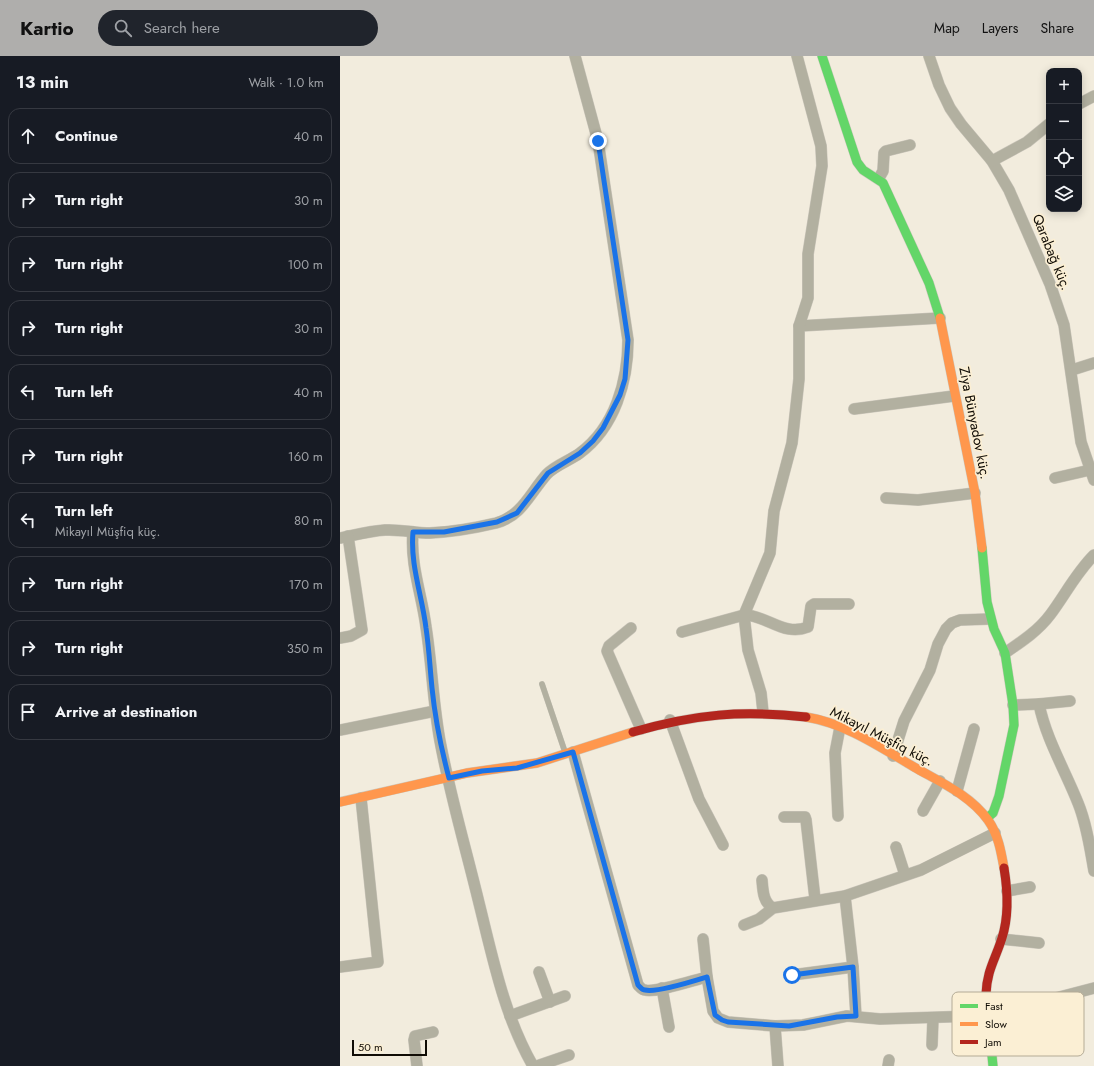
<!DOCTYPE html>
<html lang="en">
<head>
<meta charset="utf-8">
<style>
  :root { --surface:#171b24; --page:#20242c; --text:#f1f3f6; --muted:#9ea1a6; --line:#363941; --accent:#afaeac }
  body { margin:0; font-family:Jost,sans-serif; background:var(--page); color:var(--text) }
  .controls { position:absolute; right:12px; top:12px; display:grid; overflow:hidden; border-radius:8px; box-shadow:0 2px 10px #0003 }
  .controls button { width:36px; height:36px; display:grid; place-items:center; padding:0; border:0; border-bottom:1px solid var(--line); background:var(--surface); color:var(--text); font:20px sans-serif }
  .scale { position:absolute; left:12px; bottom:10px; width:75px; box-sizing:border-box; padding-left:4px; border:2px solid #100c05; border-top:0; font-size:11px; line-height:14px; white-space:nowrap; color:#100c05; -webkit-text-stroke:3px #fbefd4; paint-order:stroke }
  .stop { position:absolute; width:12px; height:12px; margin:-9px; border:3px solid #1a73e8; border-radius:50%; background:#fff }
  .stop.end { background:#1a73e8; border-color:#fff; box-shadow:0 1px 4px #0008 }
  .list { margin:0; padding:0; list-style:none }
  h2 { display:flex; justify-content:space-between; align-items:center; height:52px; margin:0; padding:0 16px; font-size:17px }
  h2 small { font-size:13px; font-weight:400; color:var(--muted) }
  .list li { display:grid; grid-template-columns:26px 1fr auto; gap:12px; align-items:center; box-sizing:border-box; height:56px; margin:0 8px 8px; padding:0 8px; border:1px solid var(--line); border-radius:12px }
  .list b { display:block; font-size:15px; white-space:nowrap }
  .list p { margin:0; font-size:13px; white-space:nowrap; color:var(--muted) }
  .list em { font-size:13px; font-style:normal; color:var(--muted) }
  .icon { flex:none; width:22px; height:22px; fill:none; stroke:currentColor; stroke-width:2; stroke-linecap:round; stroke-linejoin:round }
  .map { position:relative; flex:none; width:754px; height:1010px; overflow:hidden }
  header { display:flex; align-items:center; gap:24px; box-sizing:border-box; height:56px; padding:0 20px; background:var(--accent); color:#111 }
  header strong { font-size:19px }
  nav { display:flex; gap:22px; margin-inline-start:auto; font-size:14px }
  .search { width:280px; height:36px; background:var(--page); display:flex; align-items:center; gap:10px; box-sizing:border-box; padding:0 14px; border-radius:22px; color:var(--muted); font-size:15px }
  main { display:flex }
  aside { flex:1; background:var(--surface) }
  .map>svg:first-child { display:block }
</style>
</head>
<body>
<header>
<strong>Kartio</strong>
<div class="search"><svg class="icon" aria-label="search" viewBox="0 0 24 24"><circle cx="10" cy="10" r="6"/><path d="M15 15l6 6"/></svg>Search here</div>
<nav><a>Map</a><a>Layers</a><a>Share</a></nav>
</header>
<main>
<aside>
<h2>13 min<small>Walk · 1.0 km</small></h2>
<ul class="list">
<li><svg class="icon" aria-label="ahead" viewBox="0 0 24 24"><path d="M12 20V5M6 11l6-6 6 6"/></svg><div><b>Continue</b></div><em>40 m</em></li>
<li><svg class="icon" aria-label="right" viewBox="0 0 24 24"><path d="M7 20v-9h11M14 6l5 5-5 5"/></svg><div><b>Turn right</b></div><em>30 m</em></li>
<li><svg class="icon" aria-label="right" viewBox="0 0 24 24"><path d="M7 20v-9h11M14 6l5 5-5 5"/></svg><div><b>Turn right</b></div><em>100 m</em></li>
<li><svg class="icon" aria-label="right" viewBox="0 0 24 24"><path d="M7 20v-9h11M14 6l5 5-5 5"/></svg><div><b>Turn right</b></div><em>30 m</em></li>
<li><svg class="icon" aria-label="left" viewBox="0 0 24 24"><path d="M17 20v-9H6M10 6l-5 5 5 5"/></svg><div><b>Turn left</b></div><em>40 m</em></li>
<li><svg class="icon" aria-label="right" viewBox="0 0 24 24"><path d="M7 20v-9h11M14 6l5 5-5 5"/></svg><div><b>Turn right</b></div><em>160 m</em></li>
<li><svg class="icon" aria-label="left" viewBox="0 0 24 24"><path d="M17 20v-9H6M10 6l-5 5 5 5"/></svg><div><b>Turn left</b><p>Mikayıl Müşfiq küç.</p></div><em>80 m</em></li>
<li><svg class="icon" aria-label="right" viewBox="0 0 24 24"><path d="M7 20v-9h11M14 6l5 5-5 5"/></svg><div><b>Turn right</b></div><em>170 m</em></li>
<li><svg class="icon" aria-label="right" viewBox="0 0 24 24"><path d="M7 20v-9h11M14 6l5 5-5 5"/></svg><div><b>Turn right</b></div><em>350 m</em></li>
<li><svg class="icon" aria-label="arrive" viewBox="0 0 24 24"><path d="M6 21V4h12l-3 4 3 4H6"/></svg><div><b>Arrive at destination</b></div></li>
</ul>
</aside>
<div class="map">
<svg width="754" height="1010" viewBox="0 0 754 1010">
  <rect width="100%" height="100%" fill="#f2ecdd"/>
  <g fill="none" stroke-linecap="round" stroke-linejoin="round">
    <g stroke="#ccc7bc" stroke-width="6">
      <polyline id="lane" points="202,628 225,696"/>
    </g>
    <g stroke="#ccc7bc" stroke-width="12">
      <g id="street">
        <polyline points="589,0 599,29 610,52 621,68 652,105 669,134 710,228 724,269 741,386 754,424"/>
        <polyline points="739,48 754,40"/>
        <polyline points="652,105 687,86 709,68"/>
        <polyline points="539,122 543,115 544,97 546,95 570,89"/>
        <polyline points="459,270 600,262"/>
        <polyline points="732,314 754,307"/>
        <polyline points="514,353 614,340"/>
        <polyline points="715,422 750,414"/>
        <polyline points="546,442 578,444 635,437"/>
        <path d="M73 476C70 509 82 539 86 571 92 609 93 647 100 685 110 739 126 793 139 847 153 903 164 959 193 1010"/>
        <path d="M0 482C15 479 30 475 45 474 60 473 75 477 90 477 111 476 135 472 156 467 182 460 190 437 207 418 216 409 229 405 240 397 275 371 288 325 288 284L258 85 235 0"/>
        <polyline points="291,572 269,590 267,595 301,673"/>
        <path d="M342 576 404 559C427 559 444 581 468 571L471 550 474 548H509"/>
        <polyline points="0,582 11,580 22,574 8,480"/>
        <path d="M665 597C681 586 698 575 710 559 725 539 736 517 754 499"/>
        <polyline points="699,648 730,645"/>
        <path d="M673 649 699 648C706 683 725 714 738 747 747 769 750 793 754 815"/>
        <polyline points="423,656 421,637 408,594 404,559 430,497 434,455 452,387 459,323 459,270 468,242 468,198 482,110 481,90 457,0"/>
        <polyline points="330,664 359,743 383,789"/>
        <polyline points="0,674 95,655"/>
        <path d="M233 696 298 929C300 931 302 934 305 934 316 937 354 924 367 921L373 955 378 962 388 966 435 970 463 969 507 960 540 963 635 960 674 953 754 932"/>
        <polyline points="553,700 564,665 590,614 598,588 606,573 612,567 620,564 650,563"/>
        <polyline points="617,735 634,673"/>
        <polyline points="583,755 600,725"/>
        <polyline points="498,760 495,697 500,671"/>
        <polyline points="444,761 465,761 466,764 475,843"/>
        <polyline points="556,791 565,819"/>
        <path d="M422 824C423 835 423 846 433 852"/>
        <polyline points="667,835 690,831"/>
        <polyline points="505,840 513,911 516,960"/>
        <polyline points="404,869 419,863 433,852 505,840 581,814 655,777"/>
        <polyline points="363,883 367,921"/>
        <polyline points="661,883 699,887"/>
        <polyline points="0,911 38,906 21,742"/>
        <polyline points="199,916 210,946"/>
        <polyline points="452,919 513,911"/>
        <polyline points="322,932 329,971"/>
        <polyline points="170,960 225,940"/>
        <polyline points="435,970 438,1010"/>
        <polyline points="592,989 593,962"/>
        <polyline points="77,1010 74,984 75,980 93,976"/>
        <polyline points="197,1010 229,999"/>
        <polyline points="548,1010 549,1004"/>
      </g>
    </g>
    <g stroke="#ccc7bc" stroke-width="10">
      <g id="fast">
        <polyline points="482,0 517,106 523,114 543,127 589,227 600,262"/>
        <polyline points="642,492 647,546 654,573 665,597 673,649 674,669 659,740 653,757 647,762"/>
        <polyline points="646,938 653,1010"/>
      </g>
    </g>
    <g stroke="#ccc7bc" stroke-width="10">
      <g id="slow">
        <polyline points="600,262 635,437 642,492"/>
        <path d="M466 661C505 667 540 691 574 711 600 726 630 739 648 764 658 778 661 795 664 812"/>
        <polyline points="0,746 127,717 197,707 293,676"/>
      </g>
    </g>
    <g stroke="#ccc7bc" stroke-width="10">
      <g id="jam">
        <path d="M293 676C356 658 401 654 466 661"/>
        <path d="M646 938C647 914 655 904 662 882 669 860 668 836 664 812"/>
      </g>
    </g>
    <use href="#lane" stroke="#b2b0a0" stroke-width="5.5"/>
    <use href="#street" stroke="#b2b0a0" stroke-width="11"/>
    <use href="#fast" stroke="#63d668" stroke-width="9"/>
    <use href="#slow" stroke="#ff974d" stroke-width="9"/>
    <use href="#jam" stroke="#b3261e" stroke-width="9"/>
  </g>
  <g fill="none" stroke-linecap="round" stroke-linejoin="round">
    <path stroke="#1a73e8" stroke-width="5" d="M258 85 288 284 285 323 280 339 263 372 253 385 240 397 208 417 177 457 157 466 104 476H73C70 509 82 539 86 572 89 592 90 612 92 632 95 662 101 692 109 722L142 715 177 712 233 696 298 929C300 931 302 934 305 934 317 937 354 925 367 921L375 959 382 964 388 966 449 970 497 961 516 960 513 911 452 919"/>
  </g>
  <g text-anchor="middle" stroke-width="3.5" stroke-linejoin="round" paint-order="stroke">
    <g font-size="14" fill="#100c05" stroke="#fbefd4">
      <text transform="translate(712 196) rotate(68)" y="5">Qarabağ küç.</text>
      <text transform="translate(635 367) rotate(79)" y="5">Ziya Bünyadov küç.</text>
      <text transform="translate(542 680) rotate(27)" y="5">Mikayıl Müşfiq küç.</text>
    </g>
  </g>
  <rect x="612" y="936" width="132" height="64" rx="6" fill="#fbefd4" stroke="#b4ab96" stroke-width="1"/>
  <rect x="620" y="948" width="18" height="4" fill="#63d668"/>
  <rect x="620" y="966" width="18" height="4" fill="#ff974d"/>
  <rect x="620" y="984" width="18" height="4" fill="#b3261e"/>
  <g font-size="11" fill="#100c05">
    <text x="645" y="954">Fast</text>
    <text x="645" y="972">Slow</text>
    <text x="645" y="990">Jam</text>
  </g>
</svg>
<div class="controls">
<button>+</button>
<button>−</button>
<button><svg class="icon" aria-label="locate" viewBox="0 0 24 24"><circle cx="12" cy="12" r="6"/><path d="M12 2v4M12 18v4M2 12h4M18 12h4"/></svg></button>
<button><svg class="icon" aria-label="layers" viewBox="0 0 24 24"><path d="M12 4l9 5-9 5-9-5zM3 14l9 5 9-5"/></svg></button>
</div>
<div class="scale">50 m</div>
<div class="stop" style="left:452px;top:919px"></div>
<div class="stop end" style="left:258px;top:85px"></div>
</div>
</main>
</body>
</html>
